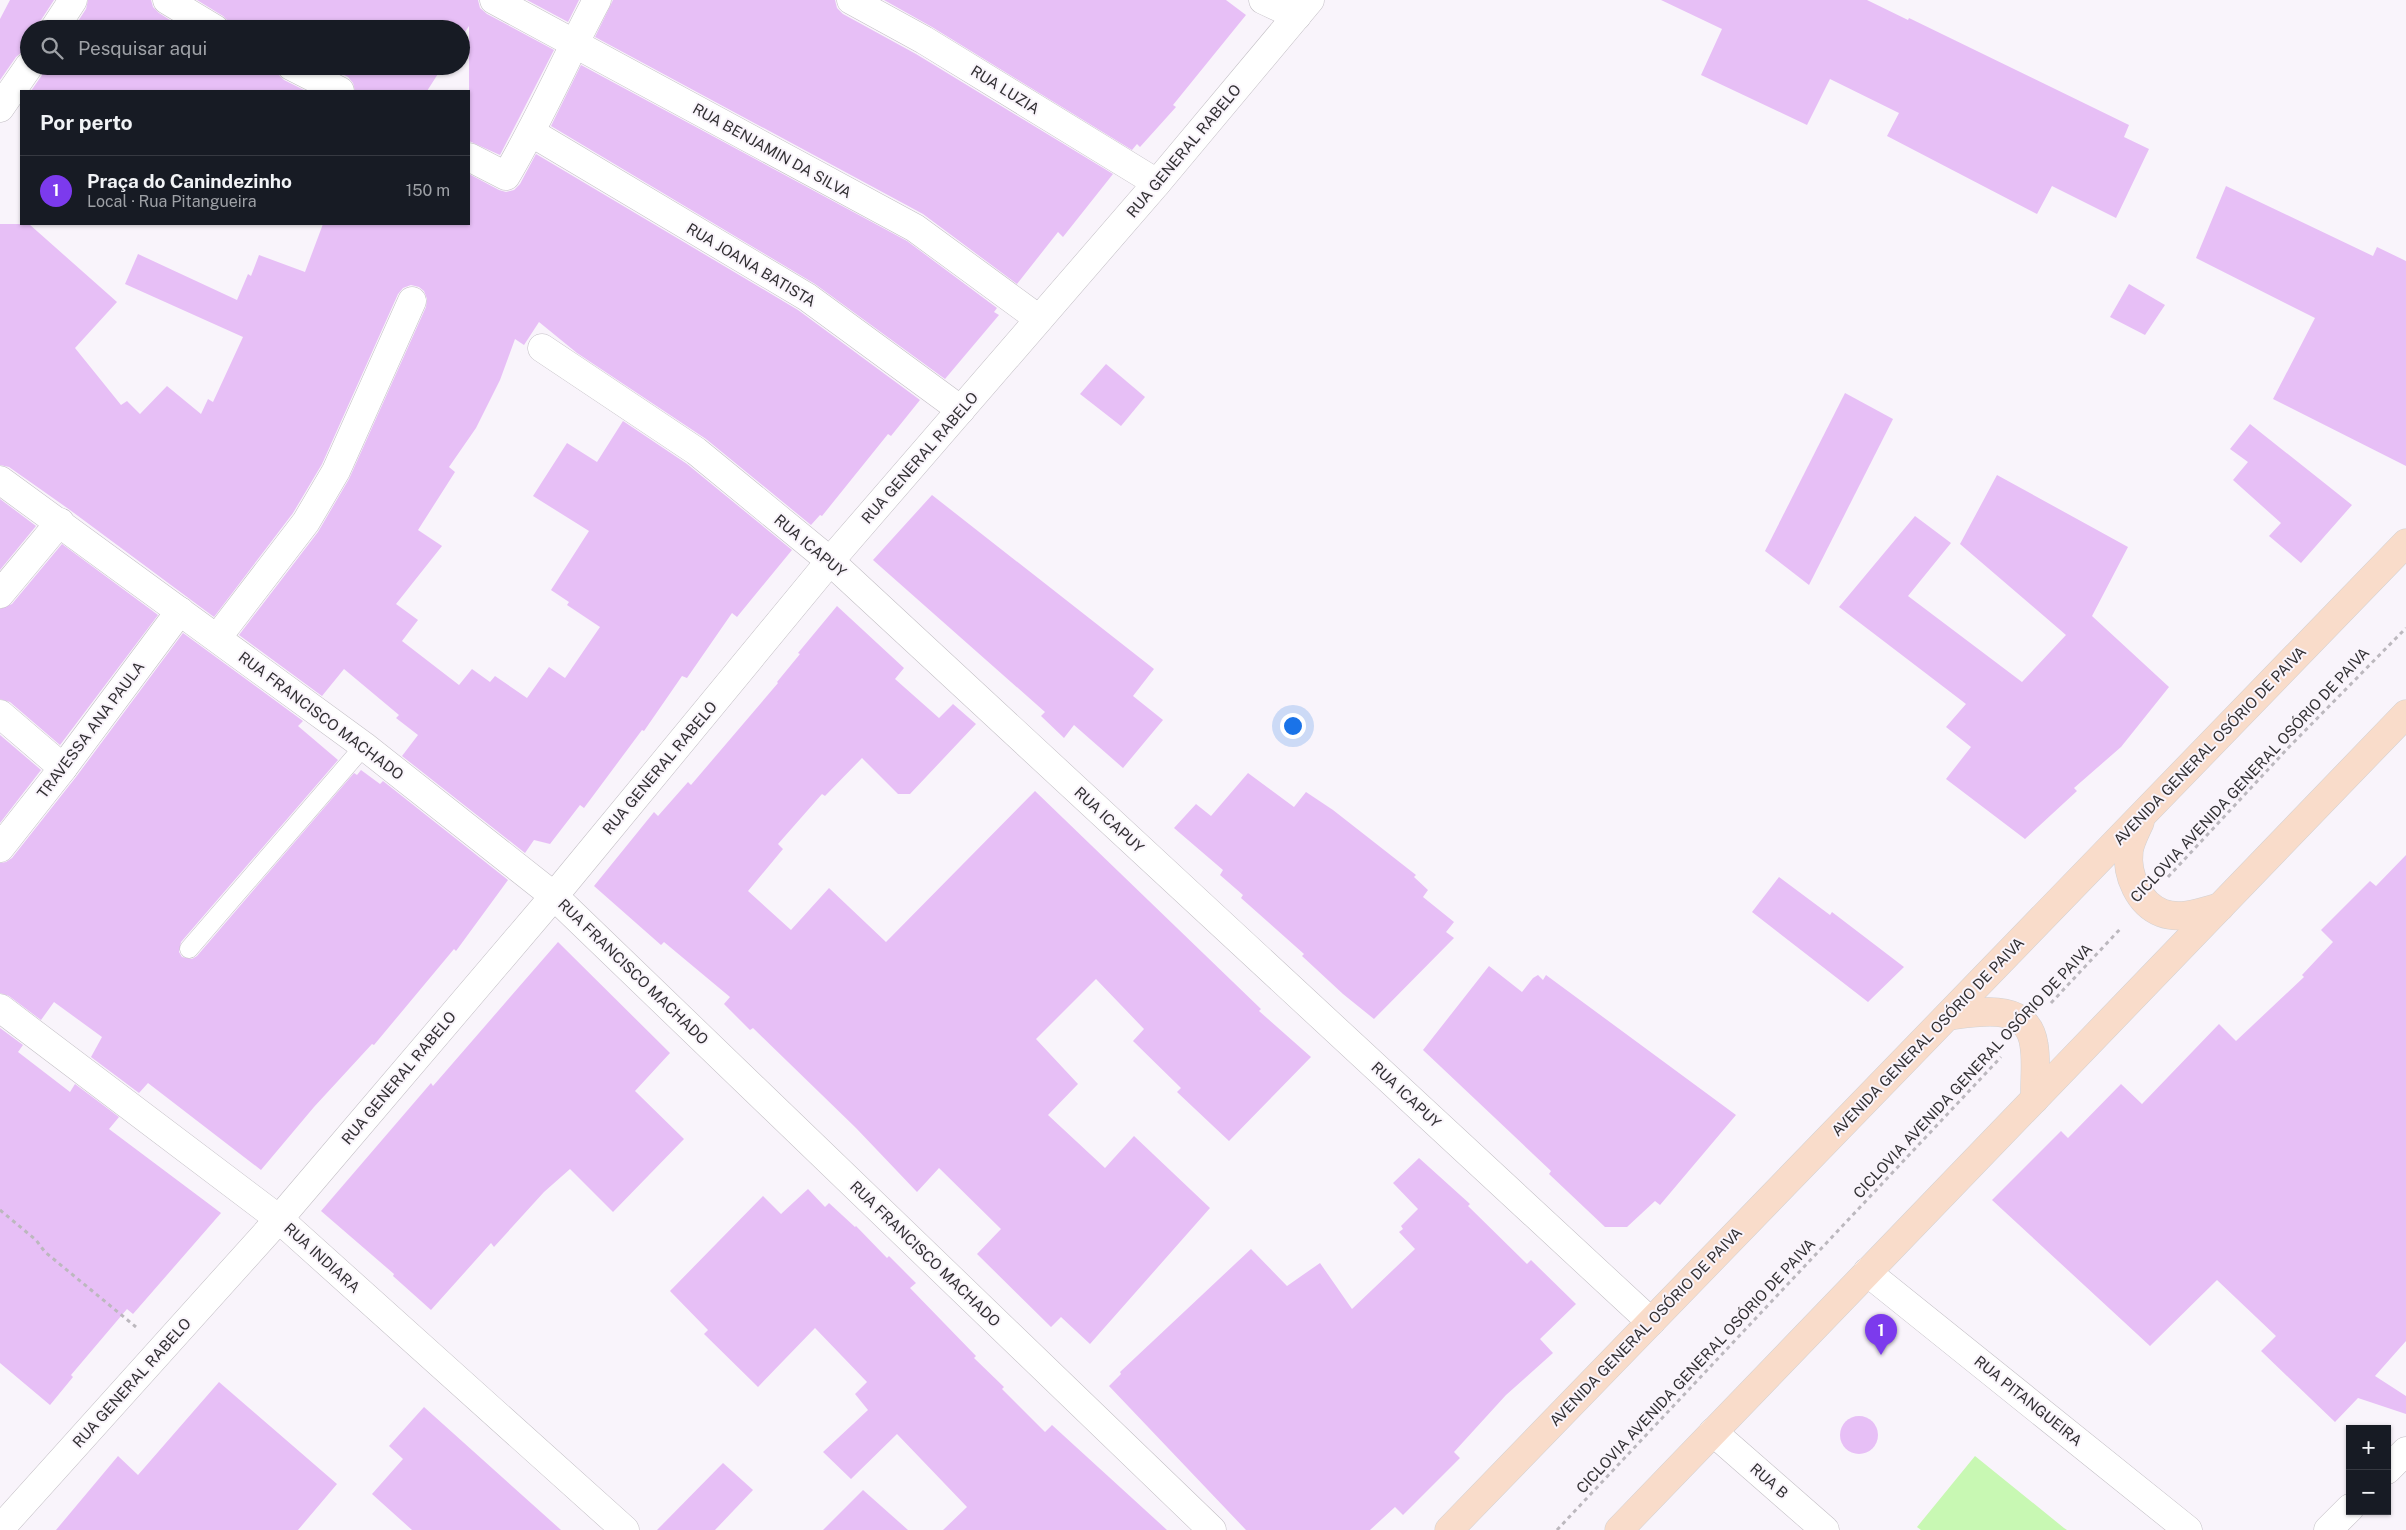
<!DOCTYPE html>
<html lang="pt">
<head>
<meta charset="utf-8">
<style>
  :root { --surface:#171b24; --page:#20242c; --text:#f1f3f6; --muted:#9ea1a6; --line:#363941; --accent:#7c3aed }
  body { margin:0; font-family:"Public Sans",sans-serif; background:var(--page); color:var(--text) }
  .controls { position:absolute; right:15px; bottom:15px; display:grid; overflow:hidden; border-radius:0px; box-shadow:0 1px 4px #0004 }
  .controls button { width:45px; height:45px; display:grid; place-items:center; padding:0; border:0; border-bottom:1px solid var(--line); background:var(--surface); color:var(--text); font:25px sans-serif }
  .you { position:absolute; left:1292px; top:725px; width:18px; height:18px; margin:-12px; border:4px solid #fff; border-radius:50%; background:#1a73e8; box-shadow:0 0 0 8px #1a73e833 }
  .badge { display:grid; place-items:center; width:32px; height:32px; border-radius:50%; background:var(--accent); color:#fff; font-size:16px; font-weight:700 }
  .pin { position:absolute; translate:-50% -41px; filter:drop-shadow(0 1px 2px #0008) }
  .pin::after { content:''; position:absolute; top:26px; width:18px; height:15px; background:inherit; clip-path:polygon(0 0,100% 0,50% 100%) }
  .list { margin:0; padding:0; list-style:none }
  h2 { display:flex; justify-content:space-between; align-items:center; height:65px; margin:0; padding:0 20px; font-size:21px }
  h2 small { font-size:16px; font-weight:400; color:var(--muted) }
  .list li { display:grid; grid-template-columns:32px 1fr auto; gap:15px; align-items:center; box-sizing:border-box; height:70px; padding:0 20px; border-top:1px solid var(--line) }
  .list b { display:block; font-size:19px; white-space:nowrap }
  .list p { margin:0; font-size:16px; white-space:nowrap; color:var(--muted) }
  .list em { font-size:16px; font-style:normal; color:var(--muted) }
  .icon { flex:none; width:28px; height:28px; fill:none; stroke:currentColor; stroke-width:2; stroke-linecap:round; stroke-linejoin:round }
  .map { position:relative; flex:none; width:2406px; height:1530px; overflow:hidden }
  .search { position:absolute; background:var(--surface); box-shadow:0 1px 4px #0004; left:20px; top:20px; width:450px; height:55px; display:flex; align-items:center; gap:12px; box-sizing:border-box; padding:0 18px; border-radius:28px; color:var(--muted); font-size:19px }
  .panel { position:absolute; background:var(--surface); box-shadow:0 1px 4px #0004; left:20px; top:90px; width:450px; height:135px; border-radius:0px }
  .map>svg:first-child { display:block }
</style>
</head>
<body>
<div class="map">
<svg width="2406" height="1530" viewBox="0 0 2406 1530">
  <rect width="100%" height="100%" fill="#f9f4fb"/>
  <polygon fill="#c8f8b3" points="1975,1456 2064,1528 2067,1530 1921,1530 1917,1527"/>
  <g fill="#e7bff6">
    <polygon points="10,0 54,0 41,20 38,29 29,29 29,51 22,52 16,57 0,80 0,19"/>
    <polygon points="88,0 151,0 153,7 159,13 184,29 73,29 86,9"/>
    <polygon points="197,0 478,0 480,8 487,14 554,50 500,155 469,141 469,26 461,38 461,29 231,29 228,21 223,16"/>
    <polygon points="527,0 579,0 568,22"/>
    <polygon points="613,0 835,0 837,8 843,14 916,54 1113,174 1063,237 1058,232 1017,284 923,214 595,37"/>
    <polygon points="884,0 1226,0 1246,15 1173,105 1176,107 1140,147 1137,144 1132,150 932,27"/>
    <polygon points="1661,0 1867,0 1908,20 1909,18 2129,125 2124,137 2149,149 2116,218 2052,186 2037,214 1887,136 1899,113 1830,79 1807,125 1701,75 1722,29"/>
    <polygon points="581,65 907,241 997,308 994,312 999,315 945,379 815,284 551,126"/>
    <polygon points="44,66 275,66 278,74 284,80 306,91 31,91 42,75"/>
    <polygon points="326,66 443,66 427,91 355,91 353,83 348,77"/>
    <polygon points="536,154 798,310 920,400 891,436 888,434 822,516 820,515 811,525 706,439 577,353 539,322 524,345 515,339 500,380 476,428 449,467 455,472 418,530 442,546 396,604 418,620 402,641 459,685 472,669 490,682 495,676 527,698 549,667 565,678 600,627 567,605 569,602 551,590 589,531 533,496 567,443 597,462 623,421 687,464 792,550 737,617 732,613 687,678 682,676 644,731 642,730 584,808 580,805 550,844 534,840 525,853 402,756 418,735 396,718 399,715 344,669 322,696 239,635 318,532 349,479 426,307 427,299 424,291 419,287 411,285 403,288 398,294 322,464 293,513 214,617 70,510 9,467 0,465 0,224 29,224 117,302 75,348 121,405 127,401 140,414 167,386 201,414 208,399 213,402 243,337 125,284 138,254 237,300 248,274 251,276 259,255 305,272 323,224 469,224 469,174 499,190 506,192 514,190 520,184"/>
    <polygon points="2226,186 2373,256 2377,247 2406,261 2406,466 2273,399 2315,318 2196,258"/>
    <polygon points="2129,284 2165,305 2145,335 2110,317"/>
    <polygon points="1106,364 1145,397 1121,426 1080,394"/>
    <polygon points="1845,393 1893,419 1809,585 1765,551"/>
    <polygon points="2250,424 2352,505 2301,563 2269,536 2281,523 2233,480 2248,462 2230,449"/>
    <polygon points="1997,475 2128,547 2092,616 2169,687 2121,747 2074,788 2077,791 2025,839 1946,779 1971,747 1946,727 1966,704 1839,607 1915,516 1951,543 1908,596 2022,682 2066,635 1960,544"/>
    <polygon points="932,495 1154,669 1133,696 1163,720 1123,768 1074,725 1064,738 1041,716 1045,712 873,560"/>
    <polygon points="0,499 36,526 0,570"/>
    <polygon points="62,544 158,615 60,745 10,702 0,699 0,609 12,604"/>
    <polygon points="837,606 904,668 895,679 939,718 953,704 976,724 910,794 898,794 862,758 825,796 822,794 778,844 783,849 748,891 791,930 829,888 886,942 1035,791 1261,1009 1259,1011 1311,1057 1229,1141 1177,1092 1181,1088 1133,1041 1144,1029 1096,979 1036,1039 1078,1084 1048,1115 1105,1168 1134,1136 1210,1208 1090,1344 1061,1317 1051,1327 977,1254 1001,1229 939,1168 917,1192 856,1128 753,1028 750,1030 724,1004 730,997 664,942 661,945 594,886 654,812 658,816 688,782 691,785 778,683 777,682 800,654 798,653"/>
    <polygon points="183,633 303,721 298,726 338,760 181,942 179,952 182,957 192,959 197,956 354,773 357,775 361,770 380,784 383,781 508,880 456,951 454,949 374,1045 372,1044 314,1107 261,1170 148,1083 139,1093 91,1057 102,1037 54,1002 41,1020 9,996 0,993 0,863 6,862 12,858 76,777"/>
    <polygon points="0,735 41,770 0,823"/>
    <polygon points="1248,773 1294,807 1306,792 1333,810 1416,875 1414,877 1428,890 1423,897 1454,922 1446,932 1454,938 1374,1019 1343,994 1302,956 1304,954 1241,898 1243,895 1220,875 1223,870 1174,828 1196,804 1211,816"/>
    <polygon points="2406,855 2406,1341 2375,1376 2406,1396 2406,1414 2358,1398 2335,1422 2261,1351 2276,1336 2217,1280 2150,1346 1992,1200 2061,1131 2068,1138 2121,1084 2142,1104 2219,1024 2236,1041 2304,977 2302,975 2333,942 2321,930 2370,881 2376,886"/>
    <polygon points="1779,877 1830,915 1832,912 1904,967 1868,1002 1752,912"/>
    <polygon points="558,942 670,1053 635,1091 684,1139 613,1212 570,1169 544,1192 494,1247 491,1243 431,1310 393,1276 394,1274 321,1211 431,1083 433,1086"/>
    <polygon points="1489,966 1522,992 1533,978 1538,975 1543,980 1546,975 1736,1115 1660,1205 1655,1201 1627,1227 1605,1227 1549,1174 1551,1171 1423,1050"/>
    <polygon points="0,1028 23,1045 18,1052 70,1092 75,1084 119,1117 109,1129 221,1213 133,1314 127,1309 71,1375 73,1377 50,1405 0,1363"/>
    <polygon points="1419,1158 1470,1204 1468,1206 1527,1264 1531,1260 1576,1304 1540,1339 1553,1353 1506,1395 1454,1452 1460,1458 1403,1515 1395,1507 1370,1530 1246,1530 1109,1386 1121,1374 1120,1372 1251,1249 1287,1286 1320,1263 1352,1309 1415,1249 1399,1232 1403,1229 1401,1226 1418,1209 1393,1183"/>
    <polygon points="808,1189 825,1207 829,1203 855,1227 856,1226 887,1258 889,1256 916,1283 910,1288 976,1356 974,1358 1004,1387 1002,1389 1045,1432 1052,1425 1167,1530 943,1530 967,1507 897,1434 851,1479 823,1452 868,1410 855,1394 867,1382 815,1328 758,1387 704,1334 708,1330 670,1291 763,1196 781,1214"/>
    <polygon points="219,1382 337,1484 298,1530 56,1530 118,1456 138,1475"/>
    <polygon points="424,1407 561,1530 412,1530 372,1494 403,1459 389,1446"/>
    <circle cx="1859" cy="1435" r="19"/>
    <polygon points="723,1463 753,1490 715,1530 657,1530"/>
    <polygon points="863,1490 908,1530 823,1530"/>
  </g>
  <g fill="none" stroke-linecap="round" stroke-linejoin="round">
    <g stroke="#c2bec4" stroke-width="19">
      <polyline id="lane" points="189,949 364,746"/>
    </g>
    <g stroke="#c2bec4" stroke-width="29">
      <g id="street">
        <polyline points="167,0 215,29"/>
        <polyline points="494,0 915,228 1039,319"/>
        <polyline points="851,0 924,40 1157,183"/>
        <polyline points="1263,0 1297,16"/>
        <polyline points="54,29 73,0"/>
        <polyline points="291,66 340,91"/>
        <polyline points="0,108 29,66"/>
        <polyline points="532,133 807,297 961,410"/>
        <path d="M469 157 506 176C540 119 566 58 597 0"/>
        <polyline points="542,348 696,451 830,561 1651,1322"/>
        <polyline points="0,480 364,746 554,896 1212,1530"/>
        <polyline points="0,594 60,522"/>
        <polyline points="217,638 306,522 336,471 412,301"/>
        <polyline points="0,714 63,768"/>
        <polyline points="0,848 63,768 180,611"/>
        <polyline points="0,1008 279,1219 625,1530"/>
        <polyline points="1867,1272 2188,1530"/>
        <polyline points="1713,1432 1825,1530"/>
        <polyline points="2387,1470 2406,1451"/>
        <polyline points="2328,1530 2350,1508"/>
      </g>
    </g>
    <g stroke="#c2bec4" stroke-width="29">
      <polyline id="secondary" points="0,1529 279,1219 554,896 830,561 1157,183 1310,0"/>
    </g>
    <g stroke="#d2d1d2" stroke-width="29">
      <g id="primary">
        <path d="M2140 822C2136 831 2130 842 2129 851 2126 875 2139 904 2162 913 2181 920 2202 912 2220 907"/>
        <path d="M1948 1016C1979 1012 2028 1001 2034 1045 2037 1063 2034 1081 2035 1099"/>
        <polyline points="1449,1530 2406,543"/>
        <polyline points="1619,1530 2406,714"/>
      </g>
    </g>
    <g stroke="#bcb8be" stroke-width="3" stroke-dasharray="4 4" stroke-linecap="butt">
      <polyline points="2168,877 2289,747 2406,628"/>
      <polyline points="2051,1003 2122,927"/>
      <polyline points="0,1210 36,1240 45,1252 136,1327"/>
      <polyline points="1557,1530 2001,1057"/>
    </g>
    <use href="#lane" stroke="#fff" stroke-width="18"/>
    <use href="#street" stroke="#fff" stroke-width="28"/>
    <use href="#secondary" stroke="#fff" stroke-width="28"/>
    <use href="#primary" stroke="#f9dcca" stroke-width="28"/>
  </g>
  <g text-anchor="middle" stroke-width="4" stroke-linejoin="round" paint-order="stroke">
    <g font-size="15" fill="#323033" stroke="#f9f4fb">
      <text transform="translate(1005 90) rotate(32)" y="5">RUA LUZIA</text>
      <text transform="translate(772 151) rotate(29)" y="5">RUA BENJAMIN DA SILVA</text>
      <text transform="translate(1184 151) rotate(-50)" y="5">RUA GENERAL RABELO</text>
      <text transform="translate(751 265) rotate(31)" y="5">RUA JOANA BATISTA</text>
      <text transform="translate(920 458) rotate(-49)" y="5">RUA GENERAL RABELO</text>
      <text transform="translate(810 546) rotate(40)" y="5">RUA ICAPUY</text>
      <text transform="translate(321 716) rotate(37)" y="5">RUA FRANCISCO MACHADO</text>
      <text transform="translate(91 730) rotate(-53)" y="5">TRAVESSA ANA PAULA</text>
      <text transform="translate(2210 746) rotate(-46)" y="5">AVENIDA GENERAL OSÓRIO DE PAIVA</text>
      <text transform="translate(660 768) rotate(-50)" y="5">RUA GENERAL RABELO</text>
      <text transform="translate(2250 775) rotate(-47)" y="5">CICLOVIA AVENIDA GENERAL OSÓRIO DE PAIVA</text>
      <text transform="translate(1109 820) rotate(43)" y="5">RUA ICAPUY</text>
      <text transform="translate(633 972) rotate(44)" y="5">RUA FRANCISCO MACHADO</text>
      <text transform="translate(1928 1037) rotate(-46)" y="5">AVENIDA GENERAL OSÓRIO DE PAIVA</text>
      <text transform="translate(1973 1071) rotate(-47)" y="5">CICLOVIA AVENIDA GENERAL OSÓRIO DE PAIVA</text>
      <text transform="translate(399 1078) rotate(-50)" y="5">RUA GENERAL RABELO</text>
      <text transform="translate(1406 1095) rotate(43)" y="5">RUA ICAPUY</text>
      <text transform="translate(925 1254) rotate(44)" y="5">RUA FRANCISCO MACHADO</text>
      <text transform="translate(322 1258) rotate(42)" y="5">RUA INDIARA</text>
      <text transform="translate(1646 1327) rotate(-46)" y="5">AVENIDA GENERAL OSÓRIO DE PAIVA</text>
      <text transform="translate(1696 1366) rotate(-47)" y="5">CICLOVIA AVENIDA GENERAL OSÓRIO DE PAIVA</text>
      <text transform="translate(132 1383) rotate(-48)" y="5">RUA GENERAL RABELO</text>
      <text transform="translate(2028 1401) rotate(39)" y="5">RUA PITANGUEIRA</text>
      <text transform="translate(1769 1481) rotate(41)" y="5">RUA B</text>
    </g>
  </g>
</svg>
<div class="controls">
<button>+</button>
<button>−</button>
</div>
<div class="you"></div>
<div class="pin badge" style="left:1881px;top:1355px">1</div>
<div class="search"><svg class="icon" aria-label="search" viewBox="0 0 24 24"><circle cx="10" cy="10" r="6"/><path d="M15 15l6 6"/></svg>Pesquisar aqui</div>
<section class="panel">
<h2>Por perto<small></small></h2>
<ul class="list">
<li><span class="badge">1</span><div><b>Praça do Canindezinho</b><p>Local · Rua Pitangueira</p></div><em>150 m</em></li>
</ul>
</section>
</div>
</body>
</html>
